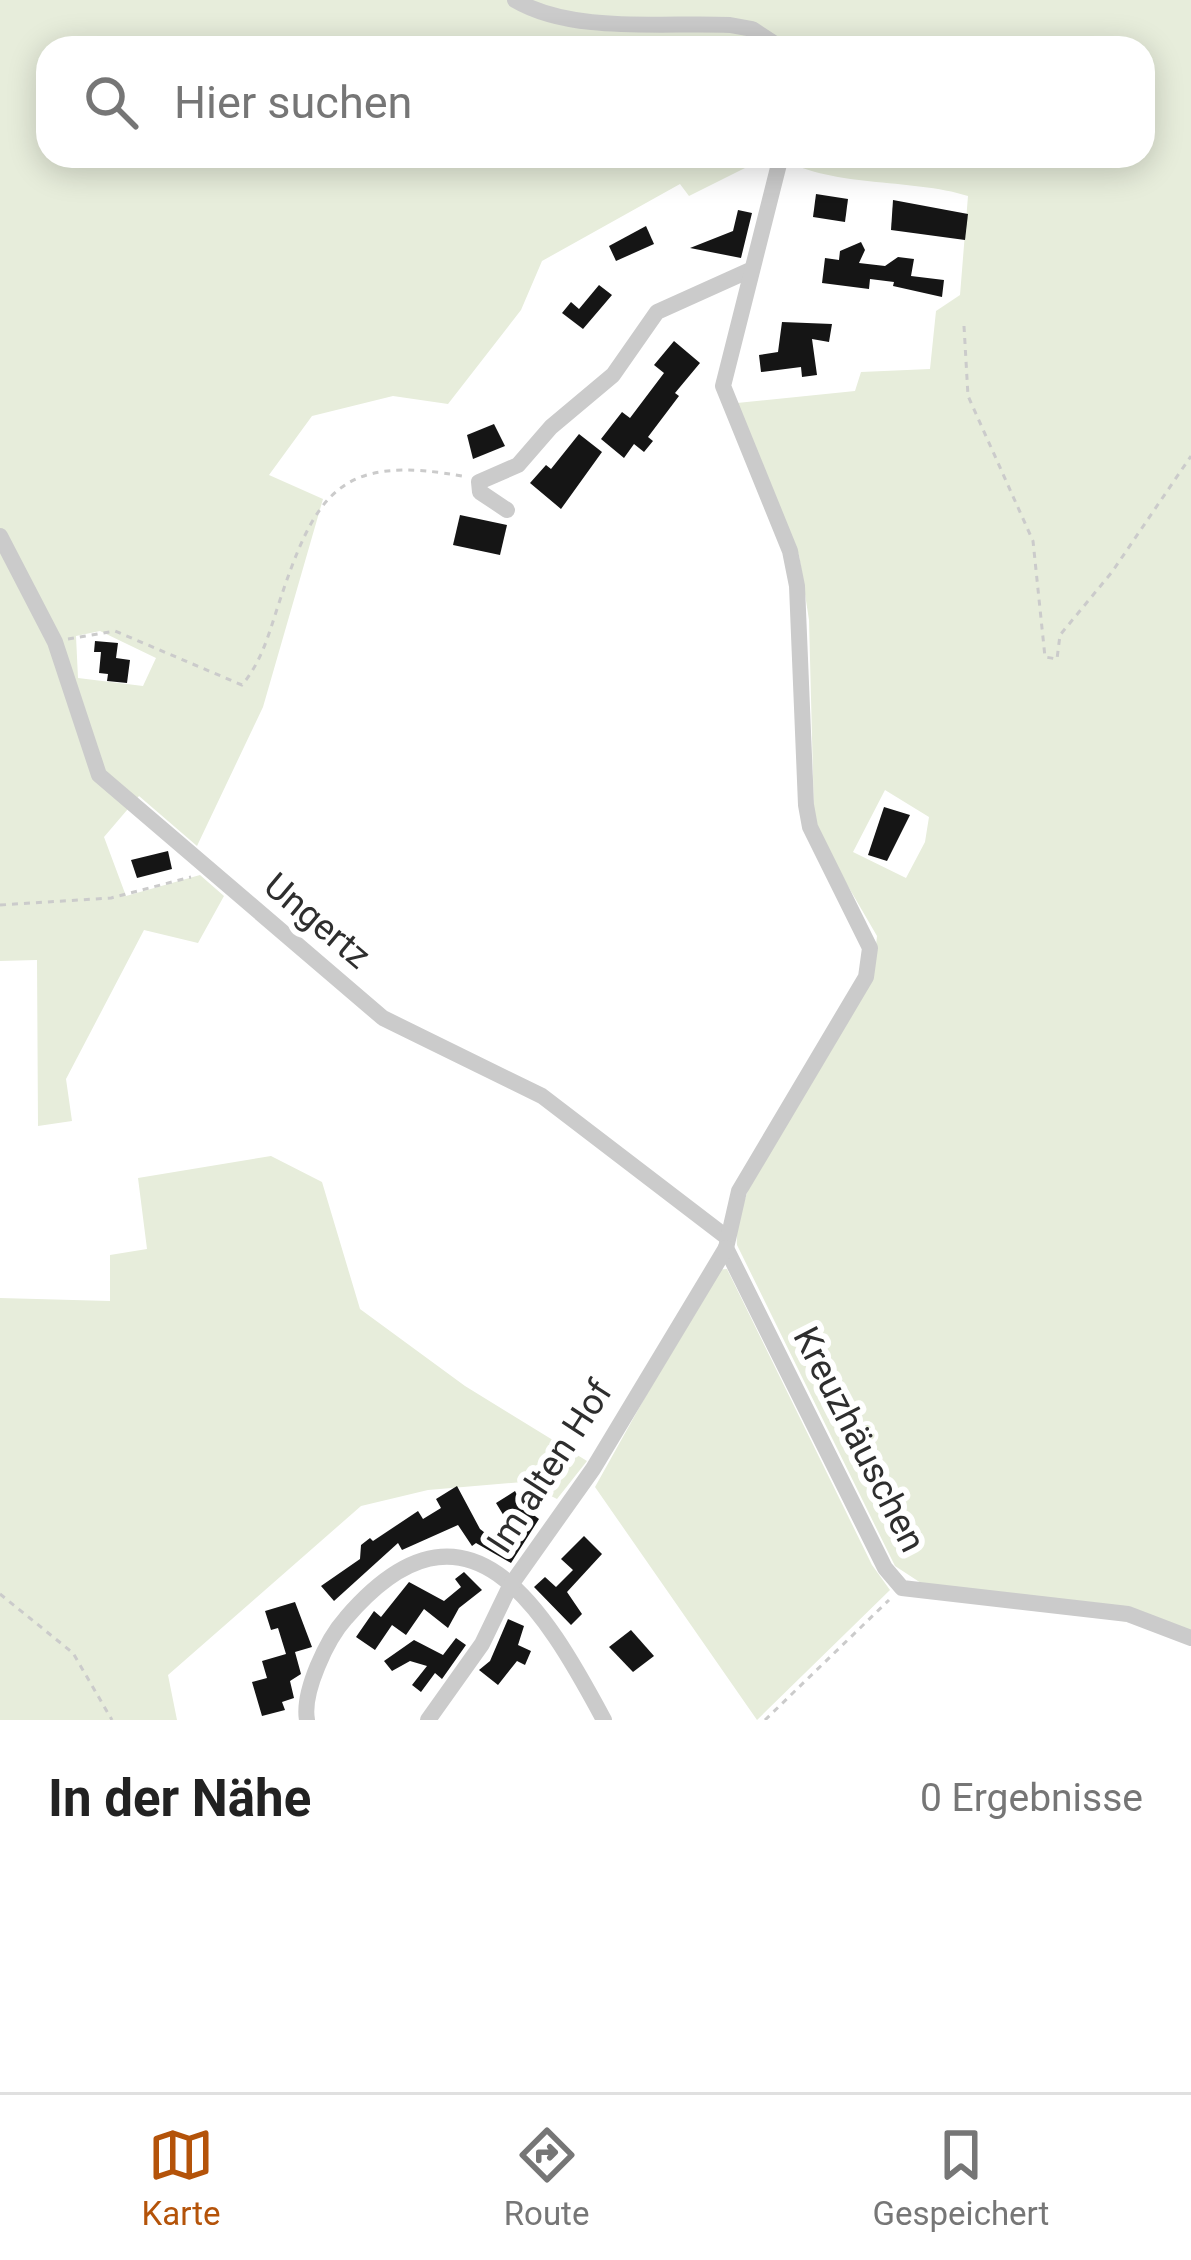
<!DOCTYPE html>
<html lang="de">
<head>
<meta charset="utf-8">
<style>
  :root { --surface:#fff; --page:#f2f2f2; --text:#222; --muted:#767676; --line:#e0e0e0; --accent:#b45309 }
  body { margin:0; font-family:Roboto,sans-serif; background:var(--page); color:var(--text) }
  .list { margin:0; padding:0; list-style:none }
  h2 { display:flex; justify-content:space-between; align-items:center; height:156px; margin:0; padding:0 48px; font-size:51px }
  h2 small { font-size:39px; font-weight:400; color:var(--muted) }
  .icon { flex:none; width:66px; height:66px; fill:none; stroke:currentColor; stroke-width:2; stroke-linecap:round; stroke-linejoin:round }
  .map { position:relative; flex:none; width:1191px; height:1720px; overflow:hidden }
  .search { position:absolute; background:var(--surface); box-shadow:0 6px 30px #0003; left:36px; right:36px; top:36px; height:132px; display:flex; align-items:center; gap:30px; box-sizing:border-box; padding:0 42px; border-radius:36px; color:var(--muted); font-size:45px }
  .sheet { height:372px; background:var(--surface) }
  nav { display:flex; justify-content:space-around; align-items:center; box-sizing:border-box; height:168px; border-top:3px solid var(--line); background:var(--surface); font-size:33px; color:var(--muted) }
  nav a { display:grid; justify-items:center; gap:6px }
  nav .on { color:var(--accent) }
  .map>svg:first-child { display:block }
</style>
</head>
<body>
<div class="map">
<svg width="1191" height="1720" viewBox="0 0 1191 1720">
  <rect width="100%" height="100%" fill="#fff"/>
  <g fill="#e7eddb" fill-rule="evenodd">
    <path d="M0 0H1191V1634L921 1583 895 1566 737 1245C731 1181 839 1026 874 964L877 936 824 845 814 815 809 620 799 555 737 403 855 391 861 372 930 369 936 311 960 295 968 196C912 178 825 188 779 156H1143V48H48V156H769L689 196 680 184 542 261 521 310 448 404 393 396 312 416 269 475 323 499 263 707 197 846 139 796 104 837 126 896 200 875 224 896 198 943 144 930 66 1079 72 1121 38 1126 37 960 0 961ZM100 631 156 658 143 686 78 678 76 636ZM885 790 929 817 925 842 906 878 853 852Z"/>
    <polygon points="271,1156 322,1182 360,1309 465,1386 587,1461 557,1499 523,1482 428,1490 361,1506 168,1675 177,1720 0,1720 0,1298 110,1301 110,1255 147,1249 138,1178"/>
    <polygon points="727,1269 872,1565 890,1590 757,1720 595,1487 716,1270"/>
  </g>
  <g fill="#151515">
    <polygon points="816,194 848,199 845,222 813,217"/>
    <polygon points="893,200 968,214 965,240 891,230"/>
    <polygon points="738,210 752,213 741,258 690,248 733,231"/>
    <polygon points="646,226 654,244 616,261 609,246"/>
    <polygon points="861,242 865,250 859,263 885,266 898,257 914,259 911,276 944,280 942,297 893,286 894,282 870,279 869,289 822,283 825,258 839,260 840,251"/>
    <polygon points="599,285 612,295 583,329 562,313 571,302 579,309"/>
    <polygon points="782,322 832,324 829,342 812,339 817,375 802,377 801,367 761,372 759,355 778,352"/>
    <polygon points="674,341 700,363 675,393 679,396 648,437 653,441 644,452 634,444 624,458 601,439 622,412 630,418 664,373 654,365"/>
    <polygon points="494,424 505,446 473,459 467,435"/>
    <polygon points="579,434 602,452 561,509 530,483 546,465 551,469"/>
    <polygon points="460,515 507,525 500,555 453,545"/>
    <polygon points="95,641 118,643 116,658 130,660 127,683 107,681 108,674 99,673 101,652 94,652"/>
    <polygon points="884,807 910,815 887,861 868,855"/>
    <polygon points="168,851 172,869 137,878 131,860"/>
    <polygon points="457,1486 480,1529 493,1539 507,1521 496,1503 515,1491 523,1507 539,1519 511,1563 476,1543 472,1546 458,1525 402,1550 398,1543 334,1601 321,1586 360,1559 361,1545 370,1538 373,1541 418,1511 423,1519 441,1508 436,1499"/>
    <polygon points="584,1536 602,1554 567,1592 582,1614 571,1625 534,1587 545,1577 556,1587 573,1570 561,1559"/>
    <polygon points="464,1572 482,1590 459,1608 448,1628 424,1609 406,1635 392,1625 375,1650 356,1637 374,1611 381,1617 409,1582 444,1601 461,1587 455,1579"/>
    <polygon points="295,1602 312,1647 295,1652 301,1674 290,1681 294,1698 282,1702 285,1710 262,1716 252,1682 267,1678 262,1661 286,1654 278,1628 271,1630 265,1611"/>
    <polygon points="508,1619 524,1626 518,1645 531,1651 525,1665 517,1661 498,1685 479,1670 490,1661"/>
    <polygon points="631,1630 654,1656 633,1672 609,1647"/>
    <polygon points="456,1638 466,1645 442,1679 435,1673 421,1692 412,1685 427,1666 410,1661 392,1671 384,1661 414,1640 443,1655"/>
  </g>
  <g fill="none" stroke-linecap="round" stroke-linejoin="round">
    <g stroke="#cbcbcb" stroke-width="3" stroke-dasharray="6 6" stroke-linecap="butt">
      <polyline points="964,326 968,396 1033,541 1045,657 1057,659 1060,635 1112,572 1191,456"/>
      <path d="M68 639 115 631 242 685C261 662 268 637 277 609 315 494 337 452 467 477"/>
      <polyline points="0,905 111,898 191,877"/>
      <polyline points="0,1594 73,1653 112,1720"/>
      <polyline points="765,1720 889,1600"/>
    </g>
    <g stroke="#cbcbcb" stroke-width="16">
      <path d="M515 0C573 34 664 22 730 25L752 29 781 48"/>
      <polyline points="507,510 480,492 479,482 518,465 551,427 613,375 657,312 748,271"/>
      <polyline points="0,536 55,642 99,775 383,1018 542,1096 725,1236"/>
      <polyline points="726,1248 739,1191 866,977 870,948 810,827 806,805 797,586 790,551 723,386 781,156"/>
      <polyline points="726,1248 885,1568 902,1588 1128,1614 1191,1638"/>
      <path d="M307 1720C302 1692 327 1639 346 1618 467 1477 544 1608 604 1720"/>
      <polyline points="428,1720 482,1644 510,1586 593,1469 726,1248"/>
    </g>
  </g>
  <g text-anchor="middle" stroke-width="12" stroke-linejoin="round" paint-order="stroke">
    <g font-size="36" fill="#2e2e2e" stroke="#fff">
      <text transform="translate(318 920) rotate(40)" y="13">Ungertz</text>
      <text transform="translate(860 1439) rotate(63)" y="13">Kreuzhäuschen</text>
      <text transform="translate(549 1466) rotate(-57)" y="13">Im alten Hof</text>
    </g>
  </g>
</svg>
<div class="search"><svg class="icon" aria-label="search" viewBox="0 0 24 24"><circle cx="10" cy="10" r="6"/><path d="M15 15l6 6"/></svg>Hier suchen</div>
</div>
<section class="sheet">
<h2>In der Nähe<small>0 Ergebnisse</small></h2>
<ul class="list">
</ul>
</section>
<nav>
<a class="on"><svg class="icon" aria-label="map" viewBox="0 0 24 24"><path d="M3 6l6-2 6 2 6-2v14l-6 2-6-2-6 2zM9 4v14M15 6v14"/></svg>Karte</a>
<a><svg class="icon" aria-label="directions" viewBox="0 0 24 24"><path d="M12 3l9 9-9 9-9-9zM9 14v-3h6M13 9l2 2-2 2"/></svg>Route</a>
<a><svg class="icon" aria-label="saved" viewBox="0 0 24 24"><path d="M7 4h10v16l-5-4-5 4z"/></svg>Gespeichert</a>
</nav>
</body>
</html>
